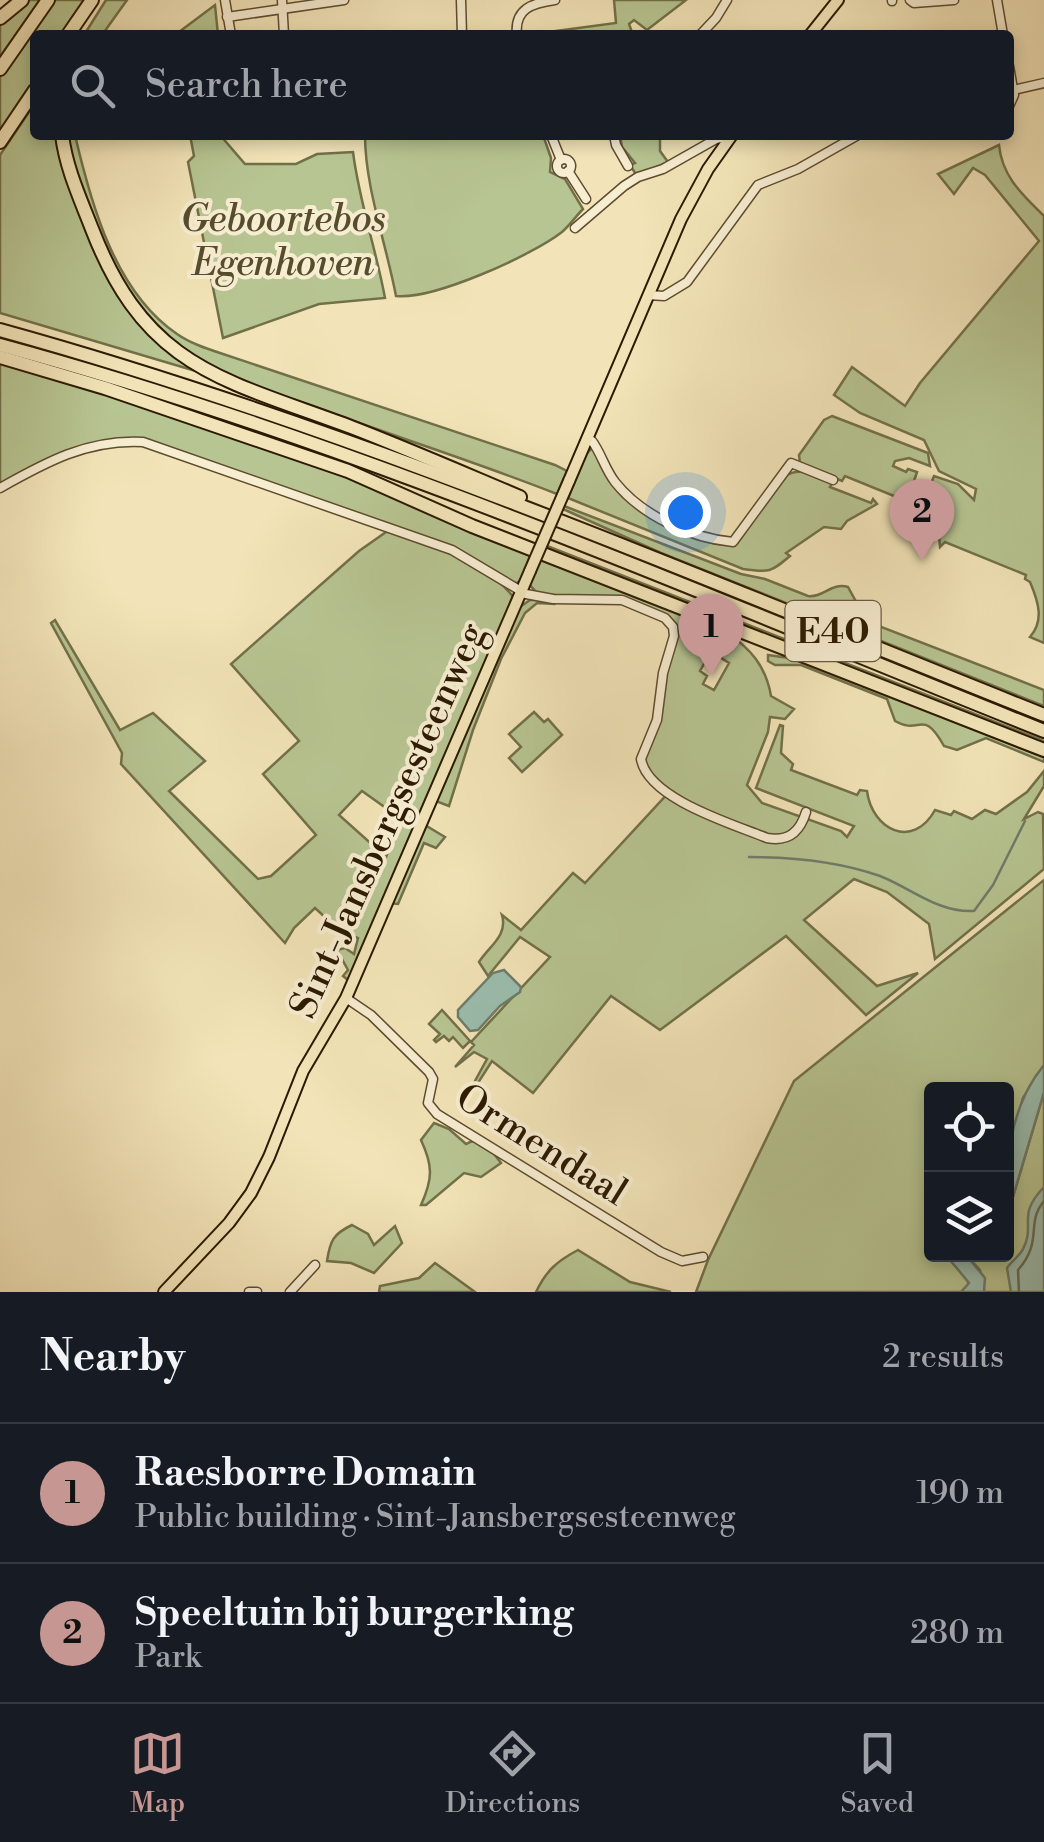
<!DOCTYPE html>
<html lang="en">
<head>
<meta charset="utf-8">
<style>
  :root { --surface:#171b24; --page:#242831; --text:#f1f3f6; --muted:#9ea1a6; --line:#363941; --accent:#c59692 }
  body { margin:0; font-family:"Libre Bodoni",serif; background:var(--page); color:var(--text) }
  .controls { position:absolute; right:30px; bottom:30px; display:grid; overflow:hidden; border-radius:10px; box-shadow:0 5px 15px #0003 }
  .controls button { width:90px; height:90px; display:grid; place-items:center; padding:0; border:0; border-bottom:2px solid var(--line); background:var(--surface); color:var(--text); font:50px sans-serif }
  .you { position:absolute; left:685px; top:512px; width:35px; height:35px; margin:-25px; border:8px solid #fff; border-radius:50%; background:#1a73e8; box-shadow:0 0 0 15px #1a73e833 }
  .badge { display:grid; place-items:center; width:65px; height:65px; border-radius:50%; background:var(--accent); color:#111; font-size:32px; font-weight:700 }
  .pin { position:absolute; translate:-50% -82px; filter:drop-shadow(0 2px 5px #0008) }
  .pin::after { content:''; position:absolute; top:52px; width:35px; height:30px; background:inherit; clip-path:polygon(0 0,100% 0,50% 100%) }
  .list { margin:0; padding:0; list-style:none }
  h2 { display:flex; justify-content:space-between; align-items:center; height:130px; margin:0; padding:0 40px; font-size:42px }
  h2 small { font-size:32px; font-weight:400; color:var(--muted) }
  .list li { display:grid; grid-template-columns:65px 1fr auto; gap:30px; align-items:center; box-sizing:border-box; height:140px; padding:0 40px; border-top:2px solid var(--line) }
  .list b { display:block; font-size:38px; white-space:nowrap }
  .list p { margin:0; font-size:32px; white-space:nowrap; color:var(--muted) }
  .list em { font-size:32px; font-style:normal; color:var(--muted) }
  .icon { flex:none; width:55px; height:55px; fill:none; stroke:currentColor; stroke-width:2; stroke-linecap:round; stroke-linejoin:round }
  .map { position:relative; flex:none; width:1044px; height:1292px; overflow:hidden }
  .search { position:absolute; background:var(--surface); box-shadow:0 5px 15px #0003; left:30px; right:30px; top:30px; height:110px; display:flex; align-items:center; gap:25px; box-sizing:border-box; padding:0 35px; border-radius:10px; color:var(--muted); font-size:38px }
  .sheet { height:410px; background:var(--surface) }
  nav { display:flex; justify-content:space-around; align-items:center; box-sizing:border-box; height:140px; border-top:2px solid var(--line); background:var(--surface); font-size:28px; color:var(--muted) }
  nav a { display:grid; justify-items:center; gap:5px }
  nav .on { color:var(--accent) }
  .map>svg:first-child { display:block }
</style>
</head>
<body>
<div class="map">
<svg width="1044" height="1292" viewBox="0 0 1044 1292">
  <rect width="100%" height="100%" fill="#f2e4b8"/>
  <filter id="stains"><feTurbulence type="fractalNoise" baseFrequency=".002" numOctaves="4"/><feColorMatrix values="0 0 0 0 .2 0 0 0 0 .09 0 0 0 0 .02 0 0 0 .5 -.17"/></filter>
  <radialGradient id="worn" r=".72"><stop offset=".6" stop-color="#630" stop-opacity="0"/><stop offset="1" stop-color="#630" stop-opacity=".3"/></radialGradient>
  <g fill="#b7c592" stroke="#727049" stroke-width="2.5" fill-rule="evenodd">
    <polygon points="28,0 40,0 0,57 0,23"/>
    <polygon points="52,0 85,0 64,35 35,35 35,81 0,135 0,77"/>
    <polygon points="106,0 127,0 102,35 84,35"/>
    <polygon points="614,0 686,0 647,30 634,20 629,24 633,35 526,35 616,23"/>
    <polygon points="215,5 218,35 175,35"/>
    <path d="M35 103V135H58L112 284C135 321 166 345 199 372L0 313V155Z"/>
    <path d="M67 135H75C91 204 115 292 177 334 190 343 205 348 220 353L555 465 567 471 557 494C476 462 393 436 312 406 262 388 207 373 167 338 113 291 82 203 67 135Z"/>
    <path d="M190 135H220L245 164H296L317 154 353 152C359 201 376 249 385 298L319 304 223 338 188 162 194 156Z"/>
    <path d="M365 135H543L551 158 550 172 565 179 583 209C576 216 570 225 562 232 531 256 433 300 396 296 386 243 365 187 365 135Z"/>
    <polygon points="620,135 660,135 660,151 668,162 637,176 630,165 635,163 622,147"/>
    <path d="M999 145C1002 177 1023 195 1044 216V643L1030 637C1044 621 1039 603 1030 582L1025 579 1026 575 945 542 940 547 938 524 922 506 934 476 958 484 974 500 976 489 939 471 924 440 860 413 834 395 852 367 905 406 920 383 1039 241 985 175 973 168 954 194 938 174Z"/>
    <path d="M0 362 54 377 296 459 387 492 531 553 521 581 514 584 453 548 145 440C80 443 56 453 0 485Z"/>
    <polygon points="832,416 928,453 930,466 909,458 895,461 893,466 906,472 908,469 917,472 907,503 900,504 899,498 845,476 842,481 800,464 799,455 824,420"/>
    <path d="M591 449 595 450C603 465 610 485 623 497 649 520 701 550 737 543L784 477C800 465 815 476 832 483L830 487 871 503 873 499 877 504 847 521 841 529 824 527 786 553 790 556C771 572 770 573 743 569L568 498 586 454Z"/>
    <path d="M564 506 741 574 765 579 808 596C823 598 832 582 848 587L859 607 876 625 1044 690V706L661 553 563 509Z"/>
    <polygon points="555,526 1044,721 1044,725 554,529"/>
    <path d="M389 530C433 547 496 564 520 607L530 600H553L554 604 537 603 525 613 501 659 473 730 449 806 436 801 425 825 445 837 436 848 424 843 398 904 388 903 353 984 343 976 348 970 337 950 345 948 354 954 358 938 340 931 315 908 294 928 285 943 121 764 122 753 51 623 55 620 120 730 153 713 205 761 169 791 258 879 271 876 316 835 263 774 299 741 231 664 359 551ZM362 791 400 818 386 857 339 815Z"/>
    <polygon points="547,546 1044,741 1044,748 546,549"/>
    <path d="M542 558 726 632C750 648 766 666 771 696L794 709 785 719 770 717 768 732 747 785 762 803 841 831 847 837 854 826 756 788 780 725 783 726 781 753 793 764 791 770 857 795 860 790 867 791C872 830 913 850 935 810L951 815 954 811 972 819 985 810 996 814 1027 792 1044 771V786L1024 819 1038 812 1043 814 1044 869 935 959 929 924 887 892 854 879 804 920 877 986 918 973 866 1015 786 936 660 1030 611 996 533 1093 492 1061 476 1086 475 1081 487 1059 474 1052 455 1067 474 1045 470 1041 463 1048 453 1037 449 1041 444 1036 436 1042 434 1040 440 1034 429 1024 442 1010 471 1042 550 957 520 937 488 976 479 962C489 946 508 936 502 915L521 930 573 873 585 883 670 791 645 768V755L660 721 666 670 678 633 676 624C631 589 590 599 538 594L529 584ZM710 634 725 643 718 656 729 663 714 690 703 684 707 676 700 671 709 655 703 639Z"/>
    <path d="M768 655 796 659 1044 757V762L986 738 957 750 944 746C922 707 921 736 895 721L887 699 801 665H775L768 661Z"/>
    <polygon points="534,712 544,722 548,719 562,735 522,772 509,758 521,747 509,734"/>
    <polygon points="1044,880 1044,1065 1023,1098 1007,1154 1006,1090 932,1090 932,1254 946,1255 967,1279 969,1286 961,1292 696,1292 708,1260 794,1081"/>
    <polygon points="1044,1092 1044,1292 984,1292 980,1270 966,1255 1006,1254 1007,1217"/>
    <path d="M434 1123 449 1129 466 1144 477 1139 488 1146 501 1163 481 1177 464 1173 426 1205H421C433 1178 433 1166 421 1140Z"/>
    <path d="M352 1225 368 1234 374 1245 395 1226 402 1243 374 1273 351 1263 327 1261C330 1241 333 1234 352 1225Z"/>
    <path d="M578 1250 630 1282 671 1292H536C546 1271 557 1261 578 1250Z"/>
    <polygon points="435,1263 475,1292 379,1292 380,1286 419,1278"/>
  </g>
  <g fill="#9bbeb0" stroke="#6f7c6a" stroke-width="2.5">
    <polygon points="504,970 521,987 520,992 500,1006 478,1030 470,1031 458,1017 458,1010 493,973"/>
    <path d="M1044 1065V1092L1007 1217C1006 1163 1008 1108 1044 1065Z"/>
    <path d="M1044 1187V1292H1011L1007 1268C1012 1260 1019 1257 1023 1249 1036 1224 1016 1216 1044 1187Z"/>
    <polygon points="946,1255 966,1255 985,1278 984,1292 961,1292 969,1283"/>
  </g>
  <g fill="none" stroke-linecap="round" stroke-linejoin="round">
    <path stroke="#646c58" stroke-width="2.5" d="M1019 1292 1018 1270C1044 1240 1025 1224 1044 1201"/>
    <path stroke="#6f7c6a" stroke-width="2.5" d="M749 857C792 857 838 861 880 876 911 888 938 913 974 911L993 885 1025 821"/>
    <g stroke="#5e4c2e" stroke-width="11">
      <g id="minor">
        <polyline points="225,0 231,35"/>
        <polyline points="282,0 284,35"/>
        <polyline points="461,0 462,35"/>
        <polyline points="910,0 914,3 954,0"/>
        <polyline points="997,0 1003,35"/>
        <polyline points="892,1 892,0"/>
        <polyline points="227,17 344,0"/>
        <path d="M517 35C514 9 532 3 555 0"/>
        <polyline points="700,35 716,18 727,0"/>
        <polyline points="1009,66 1014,95 1009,106"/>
        <polyline points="1009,91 1044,83"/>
        <polyline points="551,135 561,160"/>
        <polyline points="614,135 616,145 628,166"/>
        <circle cx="564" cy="166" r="7"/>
        <polyline points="568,171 586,199"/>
        <polyline points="575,228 624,186 638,177 663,169 716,139 724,137 728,139"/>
        <polyline points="648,295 664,296 687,282 758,185 798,169 858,135"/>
        <path d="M592 441C601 453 605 469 615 482 642 516 691 538 733 542L791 463 833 480"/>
        <path d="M0 488C46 462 88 439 143 442L452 550 526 594 553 599 622 600 665 618 673 627 674 636 663 673 657 720 641 759C648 799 733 824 767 838 788 842 800 832 806 812"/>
        <polyline points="346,998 371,1015 429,1072 433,1079 428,1103 437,1114 661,1252 682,1261 703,1257"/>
        <polyline points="249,1292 257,1292"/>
        <polyline points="290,1292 315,1265"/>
      </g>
    </g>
    <g stroke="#2c1a00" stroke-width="14">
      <g id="major">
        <polyline points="810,35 838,0"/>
        <polyline points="569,481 681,219 708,169 732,135"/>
        <polyline points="164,1292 229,1223 251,1193 269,1157 303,1071 346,998 530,571"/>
      </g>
    </g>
    <g stroke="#2c1a00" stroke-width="16">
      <g id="highway">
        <polyline points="0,18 22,0"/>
        <polyline points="68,35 92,0"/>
        <polyline points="0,69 48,0"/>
        <path d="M62 135C66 168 80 198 92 229 146 369 223 379 351 427 408 449 463 473 520 497"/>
        <polyline points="0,142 35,90"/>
        <path d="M0 330C358 429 700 578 1044 715"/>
        <path d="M0 345C358 442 700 594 1044 731"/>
        <polyline points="0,357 105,388 348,471 472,526 1044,750"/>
      </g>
    </g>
    <use href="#minor" stroke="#f7edd1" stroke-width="8"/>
    <use href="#major" stroke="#f2e4b8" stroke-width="10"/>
    <use href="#highway" stroke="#f2e4b8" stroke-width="12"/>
    <g stroke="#2c1a00" stroke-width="14" stroke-linecap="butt">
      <polyline id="major-bridge" points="530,571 569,481"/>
    </g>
    <use href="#major-bridge" stroke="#f2e4b8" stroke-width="10"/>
  </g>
  <g text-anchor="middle" stroke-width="8" stroke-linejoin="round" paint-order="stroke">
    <rect fill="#f7edd1" stroke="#69593f" stroke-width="2.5" x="785.5" y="601" width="95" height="60" rx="8"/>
    <g font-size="35" font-weight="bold" fill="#2c1a00">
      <text x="833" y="643">E40</text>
    </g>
    <g font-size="38" font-style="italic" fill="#564d2c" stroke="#f7edd1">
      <text x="283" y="231">Geboortebos<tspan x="283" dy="44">Egenhoven</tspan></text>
    </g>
    <g font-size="38" fill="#2c1a00" stroke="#f7edd1">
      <text transform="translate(387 820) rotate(-66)" y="13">Sint-Jansbergsesteenweg</text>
      <text transform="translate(542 1144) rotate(32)" y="13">Ormendaal</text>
    </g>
  </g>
  <rect width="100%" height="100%" filter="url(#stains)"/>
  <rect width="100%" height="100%" fill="url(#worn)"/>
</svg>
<div class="controls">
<button><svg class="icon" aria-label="locate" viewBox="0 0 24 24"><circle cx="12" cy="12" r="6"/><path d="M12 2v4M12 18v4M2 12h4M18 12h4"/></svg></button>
<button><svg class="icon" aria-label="layers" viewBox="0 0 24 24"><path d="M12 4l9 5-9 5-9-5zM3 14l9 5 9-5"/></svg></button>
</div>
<div class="you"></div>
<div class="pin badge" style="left:711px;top:676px">1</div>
<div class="pin badge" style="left:922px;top:561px">2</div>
<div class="search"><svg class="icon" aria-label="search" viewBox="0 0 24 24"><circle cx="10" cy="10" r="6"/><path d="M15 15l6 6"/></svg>Search here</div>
</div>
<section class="sheet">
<h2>Nearby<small>2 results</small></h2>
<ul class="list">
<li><span class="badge">1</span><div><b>Raesborre Domain</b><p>Public building · Sint-Jansbergsesteenweg</p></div><em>190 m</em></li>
<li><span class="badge">2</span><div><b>Speeltuin bij burgerking</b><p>Park</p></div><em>280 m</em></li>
</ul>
</section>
<nav>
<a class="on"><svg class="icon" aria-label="map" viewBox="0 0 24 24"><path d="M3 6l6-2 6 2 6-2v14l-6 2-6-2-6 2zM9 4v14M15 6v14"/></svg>Map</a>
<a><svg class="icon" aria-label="directions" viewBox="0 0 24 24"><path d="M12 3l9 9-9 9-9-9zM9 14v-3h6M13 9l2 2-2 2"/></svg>Directions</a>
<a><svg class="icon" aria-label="saved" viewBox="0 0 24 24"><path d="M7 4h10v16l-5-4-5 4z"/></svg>Saved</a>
</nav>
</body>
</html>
